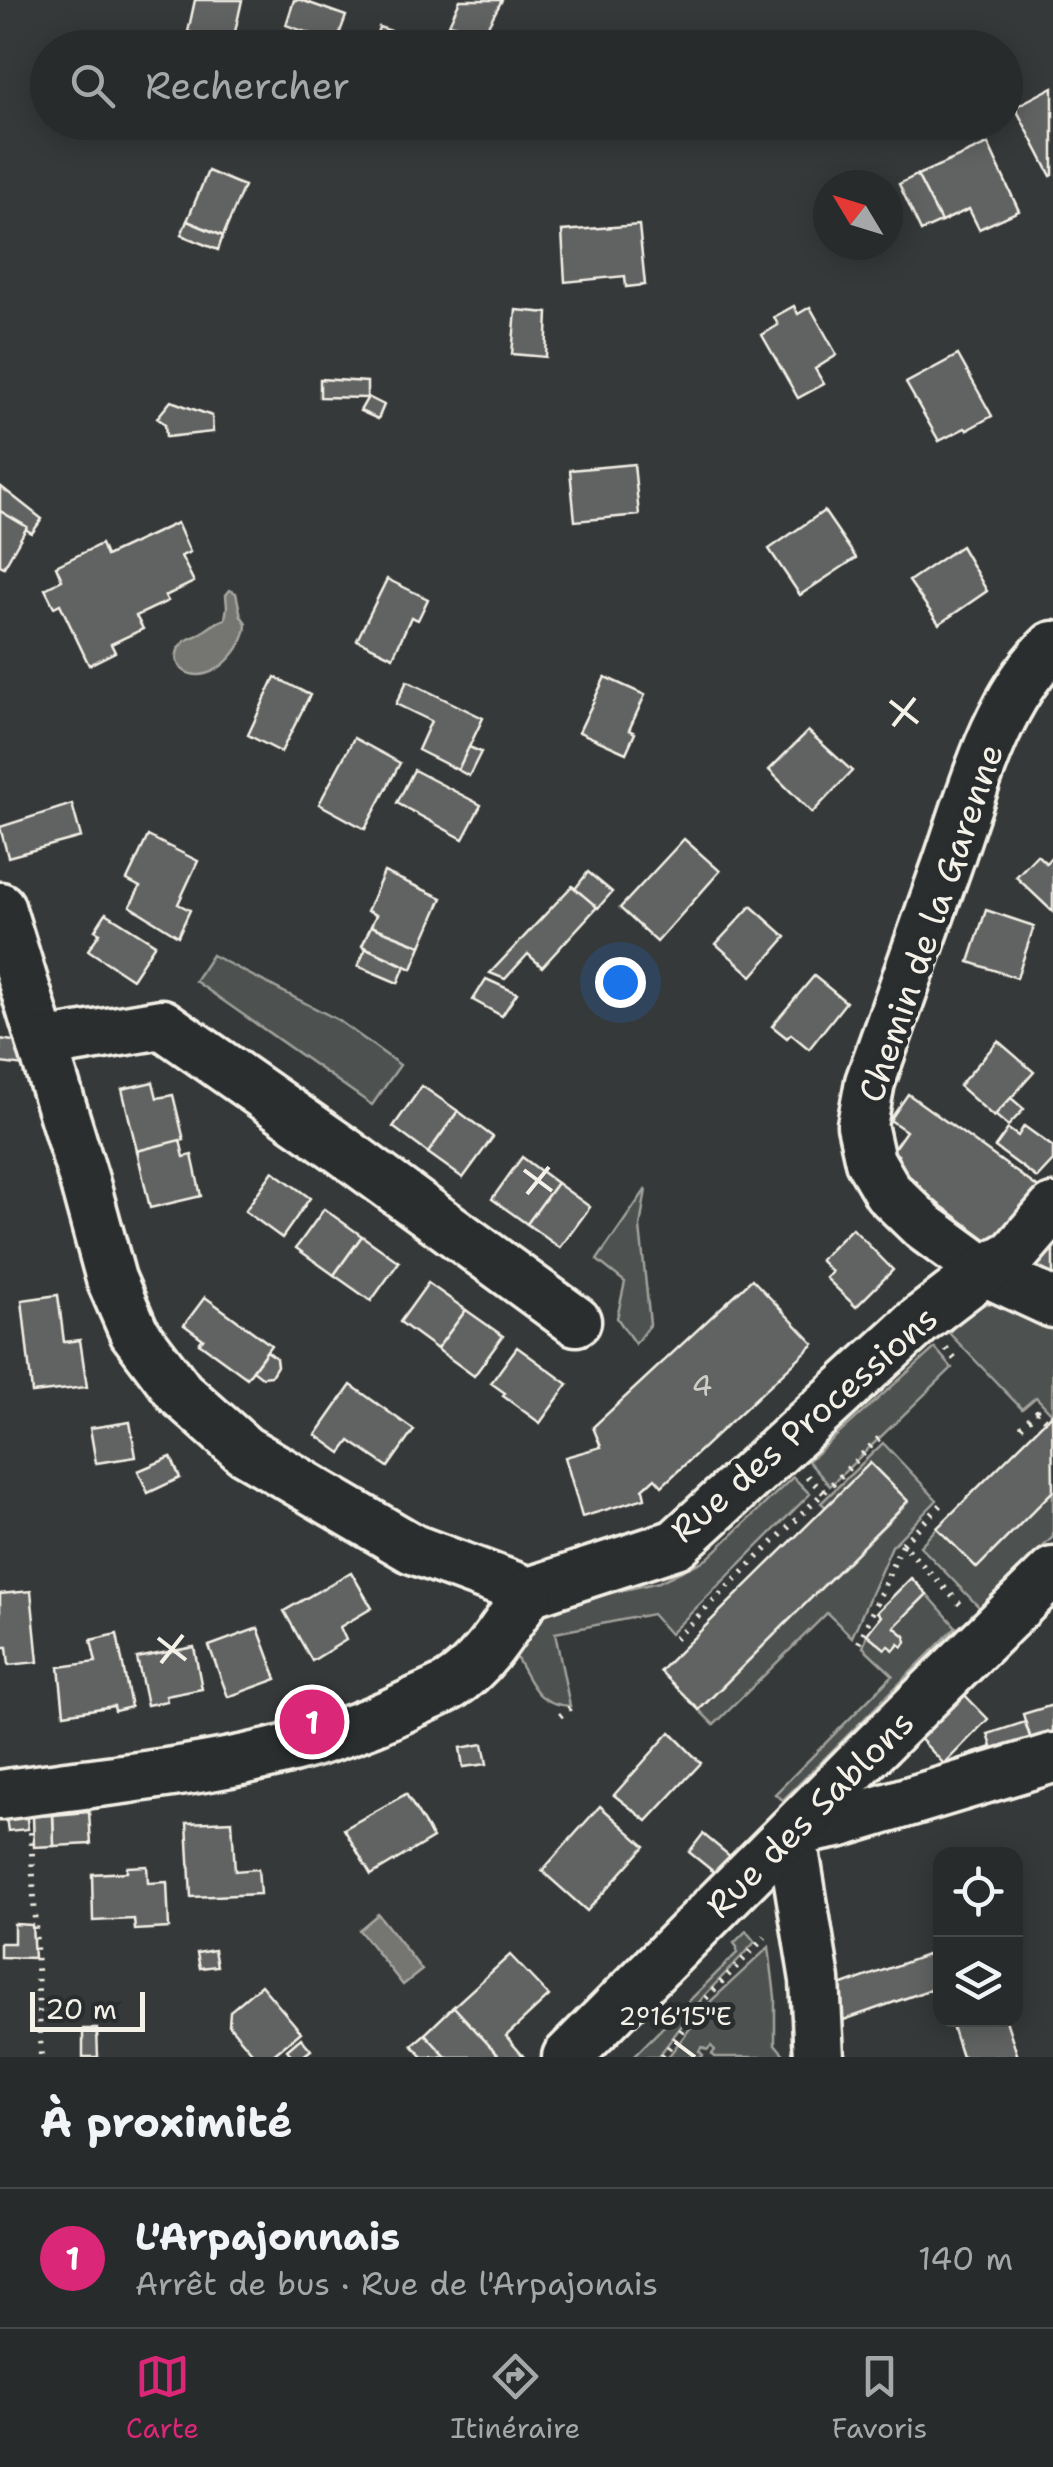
<!DOCTYPE html>
<html lang="fr">
<head>
<meta charset="utf-8">
<style>
  :root { --surface:#282b2b; --page:#303333; --text:#f1f3f6; --muted:#a5a7a9; --line:#444747; --accent:#db2777 }
  body { margin:0; font-family:"Shantell Sans",sans-serif; background:var(--page); color:var(--text) }
  .controls { position:absolute; right:30px; bottom:30px; display:grid; overflow:hidden; border-radius:20px; box-shadow:0 5px 25px #0003 }
  .controls button { width:90px; height:90px; display:grid; place-items:center; padding:0; border:0; border-bottom:2px solid var(--line); background:var(--surface); color:var(--text); font:50px sans-serif }
  .compass { position:absolute; left:813px; top:170px; width:90px; height:90px; border-radius:50%; background:var(--surface); box-shadow:0 5px 25px #0003; rotate:308deg }
  .scale { position:absolute; left:30px; bottom:25px; width:115px; box-sizing:border-box; padding-left:10px; border:5px solid #f4f1e8; border-top:0; font-size:28px; line-height:35px; white-space:nowrap; color:#f4f1e8; -webkit-text-stroke:8px #2a2d2e; paint-order:stroke }
  .you { position:absolute; left:620px; top:982px; width:35px; height:35px; margin:-25px; border:8px solid #fff; border-radius:50%; background:#1a73e8; box-shadow:0 0 0 15px #1a73e833 }
  .badge { display:grid; place-items:center; width:65px; height:65px; border-radius:50%; background:var(--accent); color:#fff; font-size:32px; font-weight:700 }
  .pin { position:absolute; translate:-50% -50%; border:5px solid #fff; box-shadow:0 2px 10px #0006 }
  .list { margin:0; padding:0; list-style:none }
  h2 { display:flex; justify-content:space-between; align-items:center; height:130px; margin:0; padding:0 40px; font-size:42px }
  h2 small { font-size:32px; font-weight:400; color:var(--muted) }
  .list li { display:grid; grid-template-columns:65px 1fr auto; gap:30px; align-items:center; box-sizing:border-box; height:140px; padding:0 40px; border-top:2px solid var(--line) }
  .list b { display:block; font-size:38px; white-space:nowrap }
  .list p { margin:0; font-size:32px; white-space:nowrap; color:var(--muted) }
  .list em { font-size:32px; font-style:normal; color:var(--muted) }
  .icon { flex:none; width:55px; height:55px; fill:none; stroke:currentColor; stroke-width:2; stroke-linecap:round; stroke-linejoin:round }
  .map { position:relative; flex:none; width:1053px; height:2057px; overflow:hidden }
  .search { position:absolute; background:var(--surface); box-shadow:0 5px 25px #0003; left:30px; right:30px; top:30px; height:110px; display:flex; align-items:center; gap:25px; box-sizing:border-box; padding:0 35px; border-radius:55px; color:var(--muted); font-size:38px }
  .sheet { height:270px; background:var(--surface) }
  nav { display:flex; justify-content:space-around; align-items:center; box-sizing:border-box; height:140px; border-top:2px solid var(--line); background:var(--surface); font-size:28px; color:var(--muted) }
  nav a { display:grid; justify-items:center; gap:5px }
  nav .on { color:var(--accent) }
  .map>svg:first-child { display:block }
</style>
</head>
<body>
<div class="map">
<svg width="1053" height="2057" viewBox="0 0 1053 2057">
  <rect width="100%" height="100%" fill="#363939"/>
  <filter id="ink" filterUnits="userSpaceOnUse"><feTurbulence type="fractalNoise" baseFrequency=".01" numOctaves="2"/><feDisplacementMap in="SourceGraphic" scale="20" xChannelSelector="R" yChannelSelector="G"/><feConvolveMatrix kernelMatrix="1 2 1 2 8 2 1 2 1" color-interpolation-filters="sRGB"/></filter>
  <g filter="url(#ink)">
    <g fill="#4e514f" stroke="#a1a19c" stroke-width="2.5">
      <polygon points="212,955 338,1020 400,1065 372,1105 195,981"/>
      <polygon points="646,1189 640,1227 650,1324 635,1344 617,1318 625,1282 597,1260"/>
      <path d="M993 1303 1053 1328 1052 1414 1036 1397 1022 1409 949 1333C963 1314 968 1305 993 1303Z"/>
      <polygon points="935,1348 952,1368 830,1486 808,1461"/>
      <polygon points="883,1443 937,1500 892,1546 852,1637 827,1613 714,1725 699,1710 908,1502 870,1463 826,1507 821,1503"/>
      <path d="M793 1477 810 1494 670 1634 652 1614 555 1633 570 1706C534 1704 532 1682 514 1654L533 1613 553 1606 659 1582 707 1559Z"/>
      <polygon points="1053,1491 1053,1537 980,1608 920,1546 937,1528 977,1567"/>
      <polygon points="927,1594 956,1627 783,1800 775,1794 893,1675 863,1647 867,1634 885,1648 888,1645 893,1650 899,1644 903,1646 906,1642 905,1636 894,1627"/>
      <polygon points="746,1931 755,1942 704,1996 658,2057 633,2057 737,1953 737,1947 734,1943"/>
      <polygon points="769,1947 775,1997 775,2044 786,2057 715,2057 712,2054 715,2050 711,2046 707,2050 702,2047 699,2051 703,2055 702,2057 668,2057 712,2000"/>
    </g>
    <g fill="#757572" stroke="#a8a7a1" stroke-width="2.5">
      <path d="M230 590 236 593 241 616 246 623C246 636 239 648 230 658 196 695 161 663 184 642 189 638 192 638 198 635 208 629 213 623 225 619L227 607 226 595Z"/>
      <polygon points="378,1914 422,1970 403,1985 359,1930"/>
    </g>
    <g fill="#616362" stroke="#f4f1e8" stroke-width="2.5">
      <polygon points="195,0 242,0 233,41 188,32"/>
      <polygon points="294,0 301,0 346,16 336,43 286,25"/>
      <polygon points="460,0 502,0 485,31 449,24"/>
      <polygon points="379,27 404,35 400,48 372,48"/>
      <polygon points="1053,87 1053,175 1051,176 1015,107"/>
      <polygon points="988,144 1019,211 979,229 969,209 941,222 917,175"/>
      <polygon points="208,171 244,186 223,236 187,221"/>
      <polygon points="917,175 941,222 921,231 899,184"/>
      <polygon points="187,221 223,236 218,250 181,235"/>
      <polygon points="639,225 645,285 626,287 625,276 565,282 562,231"/>
      <polygon points="794,306 798,314 810,307 837,355 815,369 824,384 798,398 762,335 778,325 774,317"/>
      <polygon points="516,310 548,313 546,357 512,354"/>
      <polygon points="958,355 992,416 967,430 965,428 939,441 906,383"/>
      <polygon points="320,379 367,382 367,398 320,397"/>
      <polygon points="368,397 384,405 378,419 360,411"/>
      <polygon points="171,401 212,416 213,432 166,437 165,424 157,418"/>
      <polygon points="634,464 639,515 575,521 570,470"/>
      <polygon points="0,486 42,519 32,533 25,529 27,527 0,511"/>
      <polygon points="0,511 27,527 4,567 0,565"/>
      <polygon points="824,511 856,558 800,595 769,549"/>
      <polygon points="177,523 190,552 181,556 194,582 165,596 168,601 136,616 143,629 111,644 115,652 89,665 60,604 54,607 45,589 62,580 56,566 101,544 106,556"/>
      <polygon points="961,546 987,591 939,624 909,581"/>
      <polygon points="387,579 428,599 418,620 411,617 393,657 357,640"/>
      <polygon points="275,677 310,695 281,752 248,735"/>
      <polygon points="605,677 645,695 629,730 635,733 626,753 579,732"/>
      <polygon points="407,681 483,718 458,770 418,750 431,721 396,704"/>
      <polygon points="808,731 852,771 812,813 769,770"/>
      <polygon points="354,738 400,763 365,829 319,804"/>
      <polygon points="469,747 481,752 469,776 458,770"/>
      <polygon points="414,770 481,805 463,839 397,803"/>
      <polygon points="72,804 81,837 8,857 0,827"/>
      <polygon points="148,836 198,861 178,904 190,910 178,936 130,906 140,887 127,880"/>
      <polygon points="684,839 720,871 657,942 620,908"/>
      <polygon points="1037,855 1046,863 1053,855 1053,912 1016,877"/>
      <polygon points="384,872 442,898 421,946 371,926 376,915 367,911"/>
      <polygon points="588,872 612,892 598,908 575,889"/>
      <polygon points="572,886 597,907 542,967 528,954 505,979 490,973"/>
      <polygon points="751,906 786,937 752,976 716,944"/>
      <polygon points="986,910 1034,926 1017,978 969,962"/>
      <polygon points="106,913 155,944 132,979 88,950 100,933 95,930"/>
      <polygon points="371,926 421,946 412,969 362,946"/>
      <polygon points="366,948 405,966 398,983 358,966"/>
      <polygon points="814,976 846,1002 809,1049 791,1034 787,1038 772,1026"/>
      <polygon points="486,979 517,993 502,1016 473,1000"/>
      <polygon points="0,1039 26,1043 34,1067 0,1063"/>
      <polygon points="998,1041 1034,1072 994,1117 959,1086"/>
      <polygon points="153,1082 157,1098 173,1095 184,1140 137,1151 122,1089"/>
      <polygon points="422,1086 458,1111 428,1153 393,1127"/>
      <polygon points="908,1094 1040,1189 996,1246 914,1186 917,1182 891,1163 898,1155 892,1151 906,1131 890,1120"/>
      <polygon points="1011,1098 1024,1109 1008,1126 995,1115"/>
      <polygon points="458,1111 493,1137 463,1178 428,1153"/>
      <polygon points="1024,1126 1053,1147 1053,1161 1037,1178 995,1147 1008,1129 1018,1136"/>
      <polygon points="180,1140 184,1157 192,1155 201,1196 150,1208 137,1151"/>
      <polygon points="522,1157 557,1183 527,1224 492,1199"/>
      <polygon points="273,1171 310,1198 282,1238 245,1211"/>
      <polygon points="557,1183 590,1207 560,1248 527,1224"/>
      <polygon points="324,1209 362,1236 334,1275 296,1248"/>
      <polygon points="852,1228 893,1270 856,1307 826,1278 832,1272 820,1260"/>
      <polygon points="362,1236 399,1262 371,1301 334,1275"/>
      <polygon points="1053,1239 1053,1276 1027,1264"/>
      <polygon points="752,1279 814,1344 662,1486 655,1478 643,1489 645,1498 582,1517 565,1457 601,1447 593,1427"/>
      <polygon points="428,1283 466,1310 437,1349 400,1322"/>
      <polygon points="58,1295 64,1342 80,1340 87,1387 32,1393 22,1300"/>
      <polygon points="205,1297 271,1345 247,1378 199,1343 203,1339 184,1325"/>
      <polygon points="466,1310 503,1336 474,1376 437,1349"/>
      <polygon points="517,1347 568,1384 540,1423 503,1396 505,1393 491,1383"/>
      <polygon points="267,1351 276,1358 277,1366 271,1376 262,1377 253,1370"/>
      <polygon points="351,1385 414,1430 388,1467 350,1441 341,1453 316,1435"/>
      <polygon points="1052,1414 1053,1491 977,1568 937,1528"/>
      <polygon points="130,1422 136,1457 96,1463 90,1428"/>
      <polygon points="171,1457 180,1478 148,1493 138,1471"/>
      <polygon points="870,1463 908,1501 699,1710 660,1671"/>
      <polygon points="351,1572 372,1608 340,1627 346,1640 312,1661 284,1611"/>
      <polygon points="911,1578 927,1594 894,1627 905,1636 906,1642 903,1647 899,1644 894,1650 888,1645 885,1649 867,1634 881,1616 877,1612"/>
      <polygon points="31,1591 38,1662 9,1665 7,1647 0,1647 0,1594"/>
      <polygon points="258,1628 277,1679 228,1697 209,1646"/>
      <polygon points="117,1634 131,1707 115,1711 114,1706 64,1714 59,1667 96,1662 91,1640"/>
      <polygon points="194,1647 202,1689 166,1696 167,1701 147,1705 137,1658"/>
      <polygon points="959,1689 988,1719 944,1764 914,1732"/>
      <polygon points="1053,1705 1053,1744 1034,1749 1023,1714"/>
      <polygon points="1025,1722 1034,1749 955,1773 951,1761 992,1747 988,1734"/>
      <polygon points="670,1732 701,1763 647,1821 614,1795"/>
      <polygon points="483,1744 487,1764 463,1767 460,1748"/>
      <polygon points="406,1794 433,1838 371,1875 344,1829"/>
      <polygon points="600,1806 645,1846 587,1911 542,1871"/>
      <polygon points="26,1809 28,1829 8,1831 5,1812"/>
      <polygon points="89,1812 91,1844 54,1846 53,1815"/>
      <polygon points="53,1815 54,1846 34,1847 33,1816"/>
      <polygon points="232,1821 235,1871 258,1869 260,1894 191,1897 187,1823"/>
      <polygon points="703,1834 731,1857 715,1873 689,1852"/>
      <polygon points="147,1866 148,1883 167,1882 169,1928 135,1930 134,1919 93,1921 92,1874 127,1872 127,1867"/>
      <polygon points="14,1924 32,1925 34,1958 0,1957 0,1943 14,1943"/>
      <polygon points="214,1950 217,1966 200,1968 197,1953"/>
      <polygon points="940,1950 940,1986 838,2022 834,1988"/>
      <polygon points="510,1955 549,1996 506,2036 524,2057 500,2057 453,2007"/>
      <polygon points="261,1985 301,2032 271,2057 256,2057 229,2025 230,2011"/>
      <polygon points="453,2007 455,2008 500,2057 446,2057 425,2034"/>
      <polygon points="950,2020 1006,2020 1018,2057 962,2057"/>
      <polygon points="83,2029 97,2029 98,2057 83,2057"/>
      <polygon points="425,2034 446,2057 423,2057 412,2045"/>
      <polygon points="301,2038 311,2050 302,2057 293,2057 287,2050"/>
    </g>
    <g fill="none" stroke-linecap="round" stroke-linejoin="round">
      <g stroke="#f4f1e8" stroke-width="55">
        <g id="minor">
          <path d="M1053 646C996 699 972 793 947 865 921 937 896 1010 870 1082L862 1125 870 1161 888 1192 924 1227 984 1271 1053 1303"/>
          <polyline points="0,907 84,1180 111,1279 134,1332 180,1393 244,1450 413,1549 529,1592 676,1544 919,1321 984,1271 1014,1254 1053,1209"/>
          <polyline points="42,1044 162,1024 342,1150 576,1321"/>
          <path d="M0 1795C139 1775 281 1768 409 1705 423 1698 438 1693 451 1685 485 1663 506 1625 529 1592"/>
          <polyline points="791,1832 838,1823 1053,1758"/>
          <polyline points="791,1832 815,1980 819,2057"/>
          <polyline points="567,2057 856,1766 1053,1572"/>
        </g>
      </g>
      <g stroke="#f4f1e8" stroke-width="6" stroke-dasharray="2.5 8" stroke-linecap="butt">
        <polyline points="946,1349 958,1363"/>
        <polyline points="1021,1427 1037,1411 1046,1420"/>
        <polyline points="807,1476 824,1493"/>
        <polyline points="902,1544 942,1504"/>
        <polyline points="675,1639 879,1438"/>
        <polyline points="859,1643 902,1544 961,1605"/>
        <polyline points="560,1716 570,1708"/>
        <polyline points="31,1832 41,2057"/>
        <polyline points="662,2057 705,1999 765,1937"/>
      </g>
      <use href="#minor" stroke="#2a2d2e" stroke-width="48"/>
    </g>
  </g>
  <path fill="none" stroke="#f4f1e8" stroke-width="4" d="M890 701 918 723M893 726 915 698M524 1170 552 1191M527 1194 549 1167M158 1638 186 1660M161 1663 183 1635M675 2042 695 2057"/>
  <g text-anchor="middle" stroke-width="10" stroke-linejoin="round" paint-order="stroke">
    <g font-size="30" fill="#cfcec6">
      <text x="702" y="1396">4</text>
    </g>
    <g font-size="35" fill="#f4f1e8" stroke="#2a2d2e">
      <text transform="translate(931 923) rotate(-71)" y="12">Chemin de la Garenne</text>
      <text transform="translate(804 1424) rotate(-41)" y="12">Rue des Processions</text>
      <text transform="translate(810 1814) rotate(-45)" y="12">Rue des Sablons</text>
    </g>
  </g>
  <g font-size="25" text-anchor="middle" fill="#f4f1e8" stroke="#2a2d2e" stroke-width="10" stroke-linejoin="round" paint-order="stroke">
    <text x="675" y="2025">2°16'15"E</text>
  </g>
</svg>
<div class="controls">
<button><svg class="icon" aria-label="locate" viewBox="0 0 24 24"><circle cx="12" cy="12" r="6"/><path d="M12 2v4M12 18v4M2 12h4M18 12h4"/></svg></button>
<button><svg class="icon" aria-label="layers" viewBox="0 0 24 24"><path d="M12 4l9 5-9 5-9-5zM3 14l9 5 9-5"/></svg></button>
</div>
<svg class="compass" viewBox="-18 -18 36 36"><path d="M0-13l5 13h-10z" fill="#e53935"/><path d="M0 13l5-13h-10z" fill="#a5a7a9"/></svg>
<div class="scale">20 m</div>
<div class="you"></div>
<div class="pin badge" style="left:312px;top:1722px">1</div>
<div class="search"><svg class="icon" aria-label="search" viewBox="0 0 24 24"><circle cx="10" cy="10" r="6"/><path d="M15 15l6 6"/></svg>Rechercher</div>
</div>
<section class="sheet">
<h2>À proximité<small></small></h2>
<ul class="list">
<li><span class="badge">1</span><div><b>L'Arpajonnais</b><p>Arrêt de bus · Rue de l'Arpajonais</p></div><em>140 m</em></li>
</ul>
</section>
<nav>
<a class="on"><svg class="icon" aria-label="map" viewBox="0 0 24 24"><path d="M3 6l6-2 6 2 6-2v14l-6 2-6-2-6 2zM9 4v14M15 6v14"/></svg>Carte</a>
<a><svg class="icon" aria-label="directions" viewBox="0 0 24 24"><path d="M12 3l9 9-9 9-9-9zM9 14v-3h6M13 9l2 2-2 2"/></svg>Itinéraire</a>
<a><svg class="icon" aria-label="saved" viewBox="0 0 24 24"><path d="M7 4h10v16l-5-4-5 4z"/></svg>Favoris</a>
</nav>
</body>
</html>
